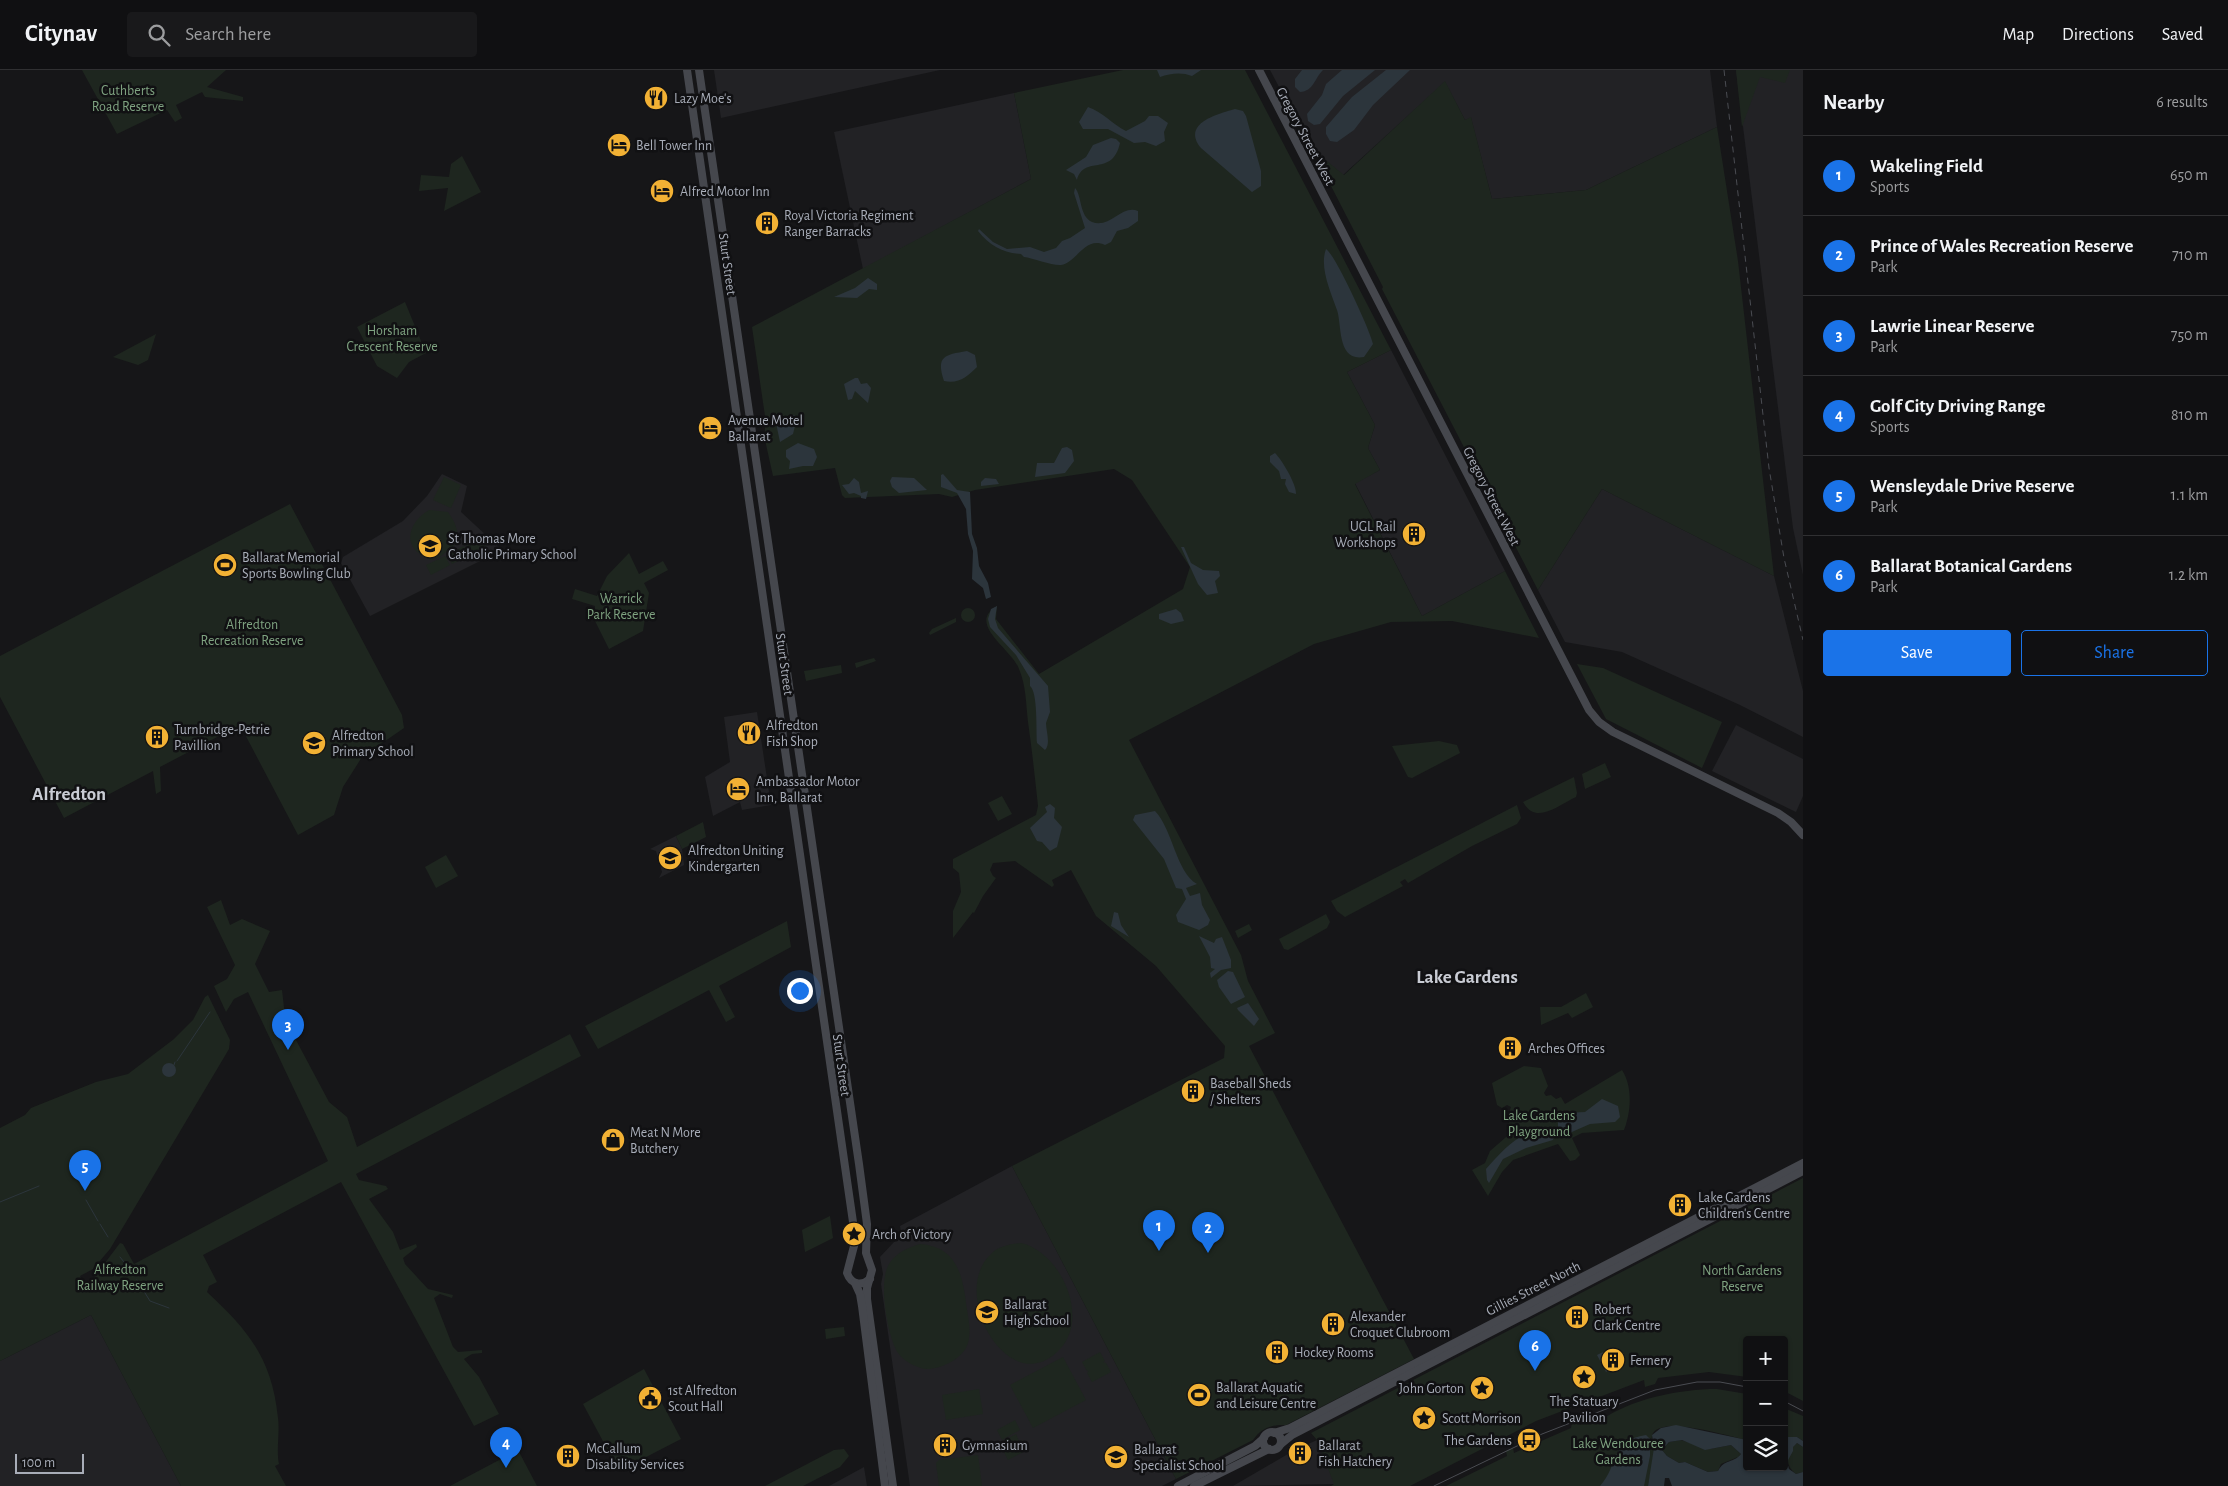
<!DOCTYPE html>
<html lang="en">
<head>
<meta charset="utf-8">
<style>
  :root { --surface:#101012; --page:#19191b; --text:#f1f3f6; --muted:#9c9d9f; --line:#303032; --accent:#1a73e8 }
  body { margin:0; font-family:"Alegreya Sans",sans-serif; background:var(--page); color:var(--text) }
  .controls { position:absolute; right:15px; bottom:15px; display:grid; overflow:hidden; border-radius:5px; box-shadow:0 1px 4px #0004 }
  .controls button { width:45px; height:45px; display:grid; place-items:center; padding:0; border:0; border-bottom:1px solid var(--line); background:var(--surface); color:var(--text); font:25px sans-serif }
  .scale { position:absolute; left:15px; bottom:12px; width:69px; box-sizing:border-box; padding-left:5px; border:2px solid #a8adb8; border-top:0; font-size:14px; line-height:18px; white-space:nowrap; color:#a8adb8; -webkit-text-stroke:4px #111113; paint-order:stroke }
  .you { position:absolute; left:799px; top:920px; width:18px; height:18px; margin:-12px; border:4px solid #fff; border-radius:50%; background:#1a73e8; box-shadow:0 0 0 8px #1a73e833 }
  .badge { display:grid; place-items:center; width:32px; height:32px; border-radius:50%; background:var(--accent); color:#fff; font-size:16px; font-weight:700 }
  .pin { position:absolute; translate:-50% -41px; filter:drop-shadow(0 1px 2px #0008) }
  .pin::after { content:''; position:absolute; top:26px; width:18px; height:15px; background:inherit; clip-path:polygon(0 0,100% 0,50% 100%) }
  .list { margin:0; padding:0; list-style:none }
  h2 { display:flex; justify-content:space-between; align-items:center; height:65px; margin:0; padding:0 20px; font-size:21px }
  h2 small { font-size:16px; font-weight:400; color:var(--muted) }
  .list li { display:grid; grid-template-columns:32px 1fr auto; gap:15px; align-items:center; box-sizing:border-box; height:80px; padding:0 20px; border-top:1px solid var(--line) }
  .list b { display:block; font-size:19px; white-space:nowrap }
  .list p { margin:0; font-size:16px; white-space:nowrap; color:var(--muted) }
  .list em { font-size:16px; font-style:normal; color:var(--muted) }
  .actions { display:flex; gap:10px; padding:15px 20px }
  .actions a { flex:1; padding:11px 0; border:1px solid var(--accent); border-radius:5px; text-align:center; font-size:18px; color:var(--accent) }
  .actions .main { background:var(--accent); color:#fff }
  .icon { flex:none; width:28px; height:28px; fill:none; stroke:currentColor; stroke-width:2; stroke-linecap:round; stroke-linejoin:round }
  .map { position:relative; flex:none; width:1803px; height:1416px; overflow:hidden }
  header { display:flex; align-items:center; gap:30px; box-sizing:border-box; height:70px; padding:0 25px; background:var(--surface); border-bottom:1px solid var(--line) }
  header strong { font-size:24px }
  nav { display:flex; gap:28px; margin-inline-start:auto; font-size:18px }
  .search { width:350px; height:45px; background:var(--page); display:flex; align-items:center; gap:12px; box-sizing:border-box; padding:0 18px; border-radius:5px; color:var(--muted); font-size:19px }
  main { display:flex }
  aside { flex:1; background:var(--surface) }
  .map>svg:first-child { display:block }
</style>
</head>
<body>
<header>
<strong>Citynav</strong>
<div class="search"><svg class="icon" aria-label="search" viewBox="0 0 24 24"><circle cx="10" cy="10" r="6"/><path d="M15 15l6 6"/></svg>Search here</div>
<nav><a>Map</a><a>Directions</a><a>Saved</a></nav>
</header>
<main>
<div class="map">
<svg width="1803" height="1416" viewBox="0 0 1803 1416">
  <rect width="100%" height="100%" fill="#161618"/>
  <g fill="#222225">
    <polygon points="714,0 940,0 721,48"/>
    <polygon points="1270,0 1710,0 1717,57 1586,120 1492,129 1471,48 1465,50 1445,12 1343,105 1312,79"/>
    <polygon points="1736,0 1803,0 1803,505 1793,458"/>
    <polygon points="1014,23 1031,109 863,199 834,62"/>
    <polygon points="1391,280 1505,501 1422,546 1355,413 1380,400 1368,378 1375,355 1347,302"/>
    <polygon points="442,404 467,416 461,442 502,480 370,546 341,493 343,487 403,451 427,426"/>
    <polygon points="1602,419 1774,506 1803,621 1803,667 1740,635 1622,582 1565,572 1538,520"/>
    <polygon points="757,642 771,735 742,740 740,732 713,746 705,707 730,692 724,647"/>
    <polygon points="1736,655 1803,689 1803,726 1796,742 1712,701"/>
    <polygon points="676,766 682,779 684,795 659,808 662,802 656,781 650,779"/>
    <polygon points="1012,1096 1176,1409 1162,1416 910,1416 881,1214 883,1204 880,1187 894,1172 902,1167 900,1156"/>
    <polygon points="91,1245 181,1416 0,1416 0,1291"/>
    <polygon points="1317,1370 1335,1414 1233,1416 1293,1381"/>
    <polygon points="864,1397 867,1416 829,1416 831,1415"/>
  </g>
  <g fill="#1e261f">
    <polygon points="82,0 226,0 207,17 243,27 243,31 205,27 202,22 176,35 182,48 175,52 167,40 117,64"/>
    <path d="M1123 0H1245L1391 280 1347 302 1375 355 1368 378 1380 400 1355 414 1422 546 1505 501 1539 568 1452 551 1391 552 1314 574 1129 670 1241 885 1248 911 1275 963 1249 976 1414 1289 1286 1355C1271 1355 1262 1357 1253 1370L1176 1409 1012 1096 1224 988 1225 976 1156 896 1096 846 1071 800 1052 810 1054 815 1052 817 1015 791 993 793 990 800 993 806 996 808 983 826 974 843 973 842 953 868V841L961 822 959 803 953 798V789L1036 745 1038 736C1035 708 1032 680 1028 652 1026 634 1026 615 1019 599 1012 579 966 554 997 536L996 549 1039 604 1183 519 1190 497 1132 410 1114 399 975 420 952 427 939 424 845 428 842 425 835 398 773 406 765 370V346L752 257 1031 109 1014 23Z"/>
    <polygon points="1736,0 1790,0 1785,13 1760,7 1742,57"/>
    <polygon points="1445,11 1465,50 1471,47 1492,129 1586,120 1717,57 1738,191 1774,506 1602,419 1538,520 1382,219 1383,217 1312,79 1344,105"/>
    <polygon points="462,86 481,122 444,141 448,118 419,121 421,105 449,107 451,94"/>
    <polygon points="405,232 426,283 409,292 397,308 377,296 357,257"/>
    <polygon points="156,264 148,290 138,295 113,287"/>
    <polygon points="444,407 461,415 451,438 433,430"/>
    <polygon points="290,434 402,645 404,658 362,687 343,717 334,745 298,765 240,655 160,697 161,721 156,724 153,701 64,748 0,627 0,586"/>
    <path d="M429 440 448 442C455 452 459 460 457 473L440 487 431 490C427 488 420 485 417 482 402 467 415 448 429 440Z"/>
    <polygon points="481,467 486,476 471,484 466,475"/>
    <polygon points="464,476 469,485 452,494 447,485"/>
    <polygon points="629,483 639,504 663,491 668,500 644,513 649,523 643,561 609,579 594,549 595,536 572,529 575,519 597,526 607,506"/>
    <polygon points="445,486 450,495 431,505 426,495"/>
    <circle cx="968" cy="545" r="7"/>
    <polygon points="956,548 956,552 930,565 929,563 932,559"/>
    <polygon points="874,588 876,591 856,598 855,593"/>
    <polygon points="1577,594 1603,598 1722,652 1702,698 1606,649"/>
    <polygon points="841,595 842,603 806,611 804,601"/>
    <polygon points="1439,671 1457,675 1460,683 1412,708 1408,707 1392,676"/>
    <polygon points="1605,693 1611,707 1585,719 1582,704"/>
    <path d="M1574 707 1577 723 1576 727C1557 736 1536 755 1523 732Z"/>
    <polygon points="1002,726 1012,744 998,751 988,733"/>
    <polygon points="1517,735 1521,748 1517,754 1472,776 1408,813 1405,809 1400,812 1403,816 1345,847 1337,841 1331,831"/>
    <polygon points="703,752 706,767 682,779 676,766"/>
    <polygon points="446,785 458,806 436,818 425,797"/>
    <path d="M221 830 230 855 242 849 270 861 255 894 269 922 282 920 285 946 288 955 329 1032 347 1047 357 1077 570 964 581 986 356 1104 359 1110 386 1116 388 1119 369 1129 393 1162 400 1180 416 1174 417 1177 403 1188 405 1194 428 1219 453 1225 452 1228 440 1224 434 1228 453 1277 458 1282 482 1280V1283L472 1284 464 1289 479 1307 499 1344 474 1356 341 1112 203 1185 217 1212 209 1216 207 1222C249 1261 272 1289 278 1348 280 1363 276 1380 279 1394L275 1396 286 1416H181L91 1245 0 1291V1058L25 1045 31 1038 96 1012 128 1004 174 969 193 950 205 927 208 925 230 970 229 979 110 1179 93 1199 80 1206 86 1218 120 1173 123 1174 134 1194 328 1091 248 922 234 929 226 942 214 916 227 909 235 895 207 837Z"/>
    <polygon points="1326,844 1330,852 1327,858 1288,880 1284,879 1279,869"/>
    <polygon points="787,851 791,877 719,916 735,947 726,952 709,920 598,979 585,956"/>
    <polygon points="1249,854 1252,860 1238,868 1235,861"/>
    <polygon points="1586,923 1593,937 1572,948 1568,943 1541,955 1540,937 1561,937"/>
    <path d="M1524 996 1541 998 1548 1016 1544 1023 1546 1026 1551 1025 1556 1029 1561 1027 1565 1034 1622 1000C1633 1017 1631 1042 1624 1060L1582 1063 1572 1068 1580 1085 1575 1090 1570 1091 1558 1074 1513 1090 1502 1102 1488 1126 1472 1100 1485 1093 1490 1081 1513 1061 1508 1054 1513 1047 1509 1043 1511 1037 1507 1035 1502 1038 1497 1035 1492 1013Z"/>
    <polygon points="1803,1108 1803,1331 1784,1321 1784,1270 1747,1270 1747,1307 1709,1302 1658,1308 1655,1314 1645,1317 1644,1310 1536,1351 1410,1416 1331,1416 1334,1414 1317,1370 1311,1363"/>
    <polygon points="830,1146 833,1168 805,1182 802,1160"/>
    <path d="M1021 1173C1059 1181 1090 1245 1061 1278 1010 1335 947 1222 992 1183 999 1176 1011 1174 1021 1173Z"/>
    <path d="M920 1174C959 1177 963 1208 967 1240 969 1251 972 1267 966 1278 959 1290 941 1299 927 1299 916 1298 905 1292 898 1283 887 1265 878 1212 889 1194 897 1182 907 1178 920 1174Z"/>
    <polygon points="844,1257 845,1266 826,1269 825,1259"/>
    <polygon points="1100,1282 1105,1291 1103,1292 1106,1293 1111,1302 1092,1312 1087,1303 1089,1300 1087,1301 1082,1292"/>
    <polygon points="1063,1287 1086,1330 1033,1358 1010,1315"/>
    <polygon points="644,1299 681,1369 619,1401 583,1334"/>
    <polygon points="979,1319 983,1344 946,1350 942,1325"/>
    <path d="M1717 1319 1747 1324V1370C1732 1367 1656 1343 1652 1366 1651 1370 1654 1374 1654 1378 1655 1390 1650 1404 1648 1416H1446L1507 1386 1506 1381 1513 1378 1514 1383 1571 1358 1572 1353 1577 1351 1580 1355 1598 1347 1600 1351C1630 1329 1680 1319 1717 1319Z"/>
    <polygon points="1784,1338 1803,1346 1803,1371 1797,1367 1784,1367"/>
    <polygon points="1015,1350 1020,1360 1002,1370 997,1360"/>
    <polygon points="1016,1364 1019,1371 1005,1378 1001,1372"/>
    <polygon points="1022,1370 1027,1380 1008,1390 1003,1380"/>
    <polygon points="1681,1370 1710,1379 1731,1375 1741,1384 1738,1387 1721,1394 1718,1401 1708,1402 1685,1392 1679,1393 1667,1386 1662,1380 1669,1372"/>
    <path d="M1797 1373 1803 1377V1402L1796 1404C1785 1396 1785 1382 1797 1373Z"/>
    <polygon points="844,1379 849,1386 840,1397 803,1416 765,1416 834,1380"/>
    <polygon points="518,1380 537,1416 450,1416"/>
    <polygon points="978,1385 982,1416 939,1416 936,1393 939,1390"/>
  </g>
  <g fill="#2c353c" fill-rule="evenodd">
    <path d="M1157 0H1201L1192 6C1182 2 1171 3 1160 7Z"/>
    <path d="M1302 0H1323C1314 9 1314 21 1300 22L1295 17V9Z"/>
    <polygon points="1342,0 1375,0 1343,26 1320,54 1314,55 1308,51 1307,44 1322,25 1326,14"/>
    <polygon points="1386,0 1410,0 1373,35 1354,60 1337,72 1330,71 1326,64 1326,57 1352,27"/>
    <path d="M1088 37C1103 42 1112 54 1126 61L1145 51 1149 46H1158L1168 53 1164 62 1165 71 1156 76 1145 72 1134 73 1108 59H1083L1079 52Z"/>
    <path d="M1235 39 1243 41 1246 46 1261 101V116L1252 122 1201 78C1181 53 1218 44 1235 39Z"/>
    <path d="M1111 68 1116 69 1120 73C1112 108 1084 84 1077 110L1074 104 1066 100 1086 87 1093 75Z"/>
    <path d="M1075 118C1082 125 1079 146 1092 152 1110 159 1122 134 1138 141V151L1128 158 1117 161 1111 172 1105 175C1084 166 1078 192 1061 195 1053 196 1033 188 1024 187L1021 184C1003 183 990 176 978 161L979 159 993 172 1007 179 1030 177 1044 182 1056 178 1062 171 1070 168 1085 158 1074 123Z"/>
    <path d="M1326 179C1335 184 1370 260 1373 274L1364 287C1337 292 1342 255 1337 240 1331 223 1319 197 1326 179Z"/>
    <polygon points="868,208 877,214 877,220 869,219 857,228 834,227 855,218"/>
    <path d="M967 281 975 285 977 297C967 307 959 314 944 311 936 286 944 285 967 281Z"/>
    <polygon points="855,308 858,308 861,314 867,313 871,318 868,333 855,321 852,329 848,330 844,314"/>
    <polygon points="794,345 797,348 793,364 780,372 776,353 771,355 766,351 769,352 776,348"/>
    <polygon points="798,373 814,379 817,387 813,396 803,396 789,399 790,391 786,387 786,380"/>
    <polygon points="1067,377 1072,380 1074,391 1065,403 1035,407 1037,393 1054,393 1062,378"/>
    <path d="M1275 383C1282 390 1297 415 1296 424L1289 422 1285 414 1286 409H1281L1279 401 1270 392V386Z"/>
    <polygon points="943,404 957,420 970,422 972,464 977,478 979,496 988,513 991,527 986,529 983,518 972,509 973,481 968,464 966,439 957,423 941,417 941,405"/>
    <polygon points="892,407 914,408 927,420 899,423 892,417 890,411"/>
    <polygon points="854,408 859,412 861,423 868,421 866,429 861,428 861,426 854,423 849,424 842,415 849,414"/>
    <polygon points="985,408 996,409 999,414 981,416 981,412"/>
    <polygon points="1181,477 1184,477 1191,493 1203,500 1219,501 1220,506 1215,511 1218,523 1207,525 1198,514"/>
    <path d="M997 536 995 549 998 558 1048 616 1050 642 1046 653C1046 661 1051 674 1045 680L1037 673C1036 661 1038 622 1030 616V608L1016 585 990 557 988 549 991 539Z"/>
    <polygon points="1176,539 1181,543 1184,551 1171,554 1159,549 1159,544"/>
    <polygon points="1050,734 1055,738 1054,748 1062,757 1057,777 1050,781 1042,772 1037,771 1030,758 1047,742 1045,737"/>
    <path d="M1155 741C1173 760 1176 802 1197 814L1186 818 1190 826 1200 823 1202 835 1210 850 1208 855 1199 860 1178 852 1176 845 1186 829 1182 819 1176 818 1164 789 1133 750 1135 745Z"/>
    <polygon points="1114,842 1118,843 1121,855 1129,867 1111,856"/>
    <polygon points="1199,866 1214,873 1216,869 1222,867 1231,890 1231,898 1221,900 1211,908 1210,903 1215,899 1211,898 1210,887"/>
    <polygon points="1228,901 1233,902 1245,927 1231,934 1219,917 1217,910"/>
    <polygon points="1248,933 1259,949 1254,956 1238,940 1237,938"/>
    <circle cx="169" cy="1000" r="7"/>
    <polygon points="1602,1029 1618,1036 1620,1047 1615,1052 1590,1054 1565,1065 1558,1062 1558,1052 1564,1043 1585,1042"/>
    <path d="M1546 1063 1554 1066 1553 1070 1526 1078 1503 1089 1489 1113 1487 1110 1486 1099C1497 1087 1505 1077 1520 1067L1532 1070Z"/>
    <polygon points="1603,1282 1611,1299 1606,1302 1597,1285"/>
    <path d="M1676 1355 1747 1370V1397H1784V1367H1797L1803 1371V1377L1797 1373 1793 1377V1381L1787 1392 1789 1399 1796 1404 1803 1402V1416H1672L1669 1408H1665L1664 1416H1648L1654 1378 1652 1365 1661 1358ZM1682 1370 1705 1380 1731 1375 1741 1384C1734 1393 1724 1389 1718 1401L1708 1402 1685 1392 1679 1393 1667 1386 1662 1380 1669 1372Z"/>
    <path d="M1646 1365 1650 1369V1386L1644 1416H1600C1619 1395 1610 1370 1646 1365Z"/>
  </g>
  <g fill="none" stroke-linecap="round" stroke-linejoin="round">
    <g stroke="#2c353c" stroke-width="1">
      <polyline points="177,991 210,942"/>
      <polyline points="174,995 175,992"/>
      <polyline points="86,1130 98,1151"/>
      <polyline points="0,1132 39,1116"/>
      <polyline points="100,1154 108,1167"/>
      <polyline points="120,1187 135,1206"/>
      <polyline points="137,1210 150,1231 169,1238"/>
    </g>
    <g stroke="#45474d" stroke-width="8">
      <path d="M687 0 854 1159V1176L847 1203C851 1214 861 1217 870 1209"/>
      <polyline points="699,0 859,1094 867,1154 866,1183 872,1200 867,1218 867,1229 893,1416"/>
      <polyline points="1259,0 1589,640 1599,652 1613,662 1778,743 1791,752 1803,765"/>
      <polyline points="855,1213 860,1224 862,1236 885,1416"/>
      <circle cx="1272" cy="1371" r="9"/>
      <polyline points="1274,1363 1290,1358 1803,1093"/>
      <polyline points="1281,1374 1292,1365 1803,1101"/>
      <polyline points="1178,1416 1255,1376 1264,1368"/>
      <polyline points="1194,1416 1269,1379"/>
    </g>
    <g stroke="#4a4c52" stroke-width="1">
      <polyline points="1784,1331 1803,1341"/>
      <polyline points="1434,1416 1542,1364 1655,1320 1697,1312 1720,1312 1747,1317"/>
    </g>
    <polyline stroke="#4a4c52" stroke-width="1" stroke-dasharray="6 5" stroke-linecap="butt" points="1724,0 1769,398 1784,488 1803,570"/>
  </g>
  <defs>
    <g id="restaurant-disc" transform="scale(1.25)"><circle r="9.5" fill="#f2b134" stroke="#111113"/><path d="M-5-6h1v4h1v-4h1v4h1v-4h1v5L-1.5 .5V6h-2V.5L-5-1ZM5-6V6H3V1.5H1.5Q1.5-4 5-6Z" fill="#111"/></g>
    <g id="hotel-disc" transform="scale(1.25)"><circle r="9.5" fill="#f2b134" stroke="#111113"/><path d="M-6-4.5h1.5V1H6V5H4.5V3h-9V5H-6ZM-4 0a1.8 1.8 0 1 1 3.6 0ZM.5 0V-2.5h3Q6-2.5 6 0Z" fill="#111"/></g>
    <g id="building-disc" transform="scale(1.25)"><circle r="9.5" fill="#f2b134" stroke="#111113"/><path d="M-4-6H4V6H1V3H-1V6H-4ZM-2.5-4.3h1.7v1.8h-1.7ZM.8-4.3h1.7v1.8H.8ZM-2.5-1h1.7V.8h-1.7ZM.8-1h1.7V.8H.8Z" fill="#111"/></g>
    <g id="school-disc" transform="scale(1.25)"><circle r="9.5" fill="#f2b134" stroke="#111113"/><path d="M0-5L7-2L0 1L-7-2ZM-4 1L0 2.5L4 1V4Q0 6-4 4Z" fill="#111"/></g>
    <g id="stadium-disc" transform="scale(1.25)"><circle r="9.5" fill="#f2b134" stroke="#111113"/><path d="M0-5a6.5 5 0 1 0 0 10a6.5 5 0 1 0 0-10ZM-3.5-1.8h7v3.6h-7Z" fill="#111"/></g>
    <g id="shop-disc" transform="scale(1.25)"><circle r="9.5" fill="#f2b134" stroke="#111113"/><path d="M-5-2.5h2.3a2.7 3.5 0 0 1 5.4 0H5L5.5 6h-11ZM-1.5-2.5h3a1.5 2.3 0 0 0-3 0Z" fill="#111"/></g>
    <g id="sight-disc" transform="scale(1.25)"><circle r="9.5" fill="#f2b134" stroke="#111113"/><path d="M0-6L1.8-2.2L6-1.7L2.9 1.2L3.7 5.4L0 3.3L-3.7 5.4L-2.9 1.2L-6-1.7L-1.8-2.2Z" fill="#111"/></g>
    <g id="civic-disc" transform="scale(1.25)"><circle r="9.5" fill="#f2b134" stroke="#111113"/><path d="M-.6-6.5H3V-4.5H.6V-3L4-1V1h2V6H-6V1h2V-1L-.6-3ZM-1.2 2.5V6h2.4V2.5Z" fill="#111"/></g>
    <g id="bus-disc" transform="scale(1.25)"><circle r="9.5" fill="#f2b134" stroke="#111113"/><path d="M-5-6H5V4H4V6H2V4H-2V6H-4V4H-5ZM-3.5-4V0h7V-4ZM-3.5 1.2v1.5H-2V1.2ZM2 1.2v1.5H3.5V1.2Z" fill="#111"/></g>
  </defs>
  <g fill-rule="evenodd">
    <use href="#restaurant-disc" x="656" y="28"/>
    <use href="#hotel-disc" x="619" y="75"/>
    <use href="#hotel-disc" x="662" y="121"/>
    <use href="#building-disc" x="767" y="153"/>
    <use href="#hotel-disc" x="710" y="358"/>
    <use href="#building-disc" x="1414" y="464"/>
    <use href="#school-disc" x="430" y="476"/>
    <use href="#stadium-disc" x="225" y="495"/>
    <use href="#restaurant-disc" x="749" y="663"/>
    <use href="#building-disc" x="157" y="667"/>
    <use href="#school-disc" x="314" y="673"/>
    <use href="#hotel-disc" x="738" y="719"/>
    <use href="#school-disc" x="670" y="788"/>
    <use href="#building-disc" x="1510" y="978"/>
    <use href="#building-disc" x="1193" y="1021"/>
    <use href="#shop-disc" x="613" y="1070"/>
    <use href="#building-disc" x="1680" y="1135"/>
    <use href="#sight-disc" x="854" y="1164"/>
    <use href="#school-disc" x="987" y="1242"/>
    <use href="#building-disc" x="1577" y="1247"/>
    <use href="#building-disc" x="1333" y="1254"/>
    <use href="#building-disc" x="1277" y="1282"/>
    <use href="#building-disc" x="1613" y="1290"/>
    <use href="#sight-disc" x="1584" y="1307"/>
    <use href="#sight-disc" x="1482" y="1318"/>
    <use href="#stadium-disc" x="1199" y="1325"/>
    <use href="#civic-disc" x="650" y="1328"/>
    <use href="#sight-disc" x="1424" y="1348"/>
    <use href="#bus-disc" x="1529" y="1370"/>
    <use href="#building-disc" x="945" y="1375"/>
    <use href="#building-disc" x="1300" y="1383"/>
    <use href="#building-disc" x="568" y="1386"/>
    <use href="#school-disc" x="1116" y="1387"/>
  </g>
  <g text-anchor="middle" stroke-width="5" stroke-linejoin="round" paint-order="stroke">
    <g font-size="14" fill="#7fa381" stroke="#111113">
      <text x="128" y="25">Cuthberts<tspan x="128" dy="16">Road Reserve</tspan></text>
      <text x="392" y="265">Horsham<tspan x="392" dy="16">Crescent Reserve</tspan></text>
      <text x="621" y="533">Warrick<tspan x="621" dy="16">Park Reserve</tspan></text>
      <text x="252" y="559">Alfredton<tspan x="252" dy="16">Recreation Reserve</tspan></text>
      <text x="1539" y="1050">Lake Gardens<tspan x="1539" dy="16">Playground</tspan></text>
      <text x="120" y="1204">Alfredton<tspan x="120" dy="16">Railway Reserve</tspan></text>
      <text x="1742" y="1205">North Gardens<tspan x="1742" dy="16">Reserve</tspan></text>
      <text x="1618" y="1378">Lake Wendouree<tspan x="1618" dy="16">Gardens</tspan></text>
    </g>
    <g font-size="14" fill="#a8adb8" stroke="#111113" text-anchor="start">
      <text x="674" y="33">Lazy Moe's</text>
      <text x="636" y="80">Bell Tower Inn</text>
      <text x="680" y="126">Alfred Motor Inn</text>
      <text x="784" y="150">Royal Victoria Regiment<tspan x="784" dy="16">Ranger Barracks</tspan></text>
      <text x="728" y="355">Avenue Motel<tspan x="728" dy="16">Ballarat</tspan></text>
      <text x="1396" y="461" text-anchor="end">UGL Rail<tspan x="1396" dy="16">Workshops</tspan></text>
      <text x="448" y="473">St Thomas More<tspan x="448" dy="16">Catholic Primary School</tspan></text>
      <text x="242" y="492">Ballarat Memorial<tspan x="242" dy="16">Sports Bowling Club</tspan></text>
      <text x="766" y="660">Alfredton<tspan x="766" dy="16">Fish Shop</tspan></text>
      <text x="174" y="664">Turnbridge-Petrie<tspan x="174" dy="16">Pavillion</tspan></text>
      <text x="332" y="670">Alfredton<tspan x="332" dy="16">Primary School</tspan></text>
      <text x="756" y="716">Ambassador Motor<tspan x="756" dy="16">Inn, Ballarat</tspan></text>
      <text x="688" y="785">Alfredton Uniting<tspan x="688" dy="16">Kindergarten</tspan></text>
      <text x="1528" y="983">Arches Offices</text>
      <text x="1210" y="1018">Baseball Sheds<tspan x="1210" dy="16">/ Shelters</tspan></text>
      <text x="630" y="1067">Meat N More<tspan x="630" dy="16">Butchery</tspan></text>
      <text x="1698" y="1132">Lake Gardens<tspan x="1698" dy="16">Children's Centre</tspan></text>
      <text x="872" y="1169">Arch of Victory</text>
      <text x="1004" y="1239">Ballarat<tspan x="1004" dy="16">High School</tspan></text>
      <text x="1594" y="1244">Robert<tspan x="1594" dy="16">Clark Centre</tspan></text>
      <text x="1350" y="1251">Alexander<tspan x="1350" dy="16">Croquet Clubroom</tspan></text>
      <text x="1294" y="1287">Hockey Rooms</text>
      <text x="1630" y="1295">Fernery</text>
      <text x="1216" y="1322">Ballarat Aquatic<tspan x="1216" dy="16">and Leisure Centre</tspan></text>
      <text x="1464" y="1323" text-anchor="end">John Gorton</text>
      <text x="668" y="1325">1st Alfredton<tspan x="668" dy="16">Scout Hall</tspan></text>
      <text x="1584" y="1336" text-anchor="middle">The Statuary<tspan x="1584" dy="16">Pavilion</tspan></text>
      <text x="1442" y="1353">Scott Morrison</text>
      <text x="1512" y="1375" text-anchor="end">The Gardens</text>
      <text x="962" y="1380">Gymnasium</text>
      <text x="1318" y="1380">Ballarat<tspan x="1318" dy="16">Fish Hatchery</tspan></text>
      <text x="586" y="1383">McCallum<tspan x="586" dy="16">Disability Services</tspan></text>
      <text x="1134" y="1384">Ballarat<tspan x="1134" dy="16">Specialist School</tspan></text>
    </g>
    <g font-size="14" fill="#a8adb8" stroke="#111113">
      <text transform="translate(1306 66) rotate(62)" y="5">Gregory Street West</text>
      <text transform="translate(728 194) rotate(82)" y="5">Sturt Street</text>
      <text transform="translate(1492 426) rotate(63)" y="5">Gregory Street West</text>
      <text transform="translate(785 594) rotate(82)" y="5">Sturt Street</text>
      <text transform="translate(842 995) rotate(82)" y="5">Sturt Street</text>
      <text transform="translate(1533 1218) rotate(-27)" y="5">Gillies Street North</text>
    </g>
    <g font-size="19" font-weight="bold" fill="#c9ccd4" stroke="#111113">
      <text x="69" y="730">Alfredton</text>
      <text x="1467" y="913">Lake Gardens</text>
    </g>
  </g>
</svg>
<div class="controls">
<button>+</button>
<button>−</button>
<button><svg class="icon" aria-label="layers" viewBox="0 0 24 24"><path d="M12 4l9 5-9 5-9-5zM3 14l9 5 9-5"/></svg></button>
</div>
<div class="scale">100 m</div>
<div class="you"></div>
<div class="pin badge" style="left:1159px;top:1181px">1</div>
<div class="pin badge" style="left:1208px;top:1183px">2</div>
<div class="pin badge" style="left:288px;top:980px">3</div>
<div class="pin badge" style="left:506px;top:1398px">4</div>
<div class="pin badge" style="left:85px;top:1121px">5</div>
<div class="pin badge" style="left:1535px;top:1301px">6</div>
</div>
<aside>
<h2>Nearby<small>6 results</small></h2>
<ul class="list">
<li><span class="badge">1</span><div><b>Wakeling Field</b><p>Sports</p></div><em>650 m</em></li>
<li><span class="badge">2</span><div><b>Prince of Wales Recreation Reserve</b><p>Park</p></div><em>710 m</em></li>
<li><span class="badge">3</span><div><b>Lawrie Linear Reserve</b><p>Park</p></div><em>750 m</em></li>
<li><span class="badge">4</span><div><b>Golf City Driving Range</b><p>Sports</p></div><em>810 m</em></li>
<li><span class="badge">5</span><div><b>Wensleydale Drive Reserve</b><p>Park</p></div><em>1.1 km</em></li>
<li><span class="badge">6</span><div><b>Ballarat Botanical Gardens</b><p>Park</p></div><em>1.2 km</em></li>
</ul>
<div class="actions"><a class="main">Save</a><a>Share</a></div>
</aside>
</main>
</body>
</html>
